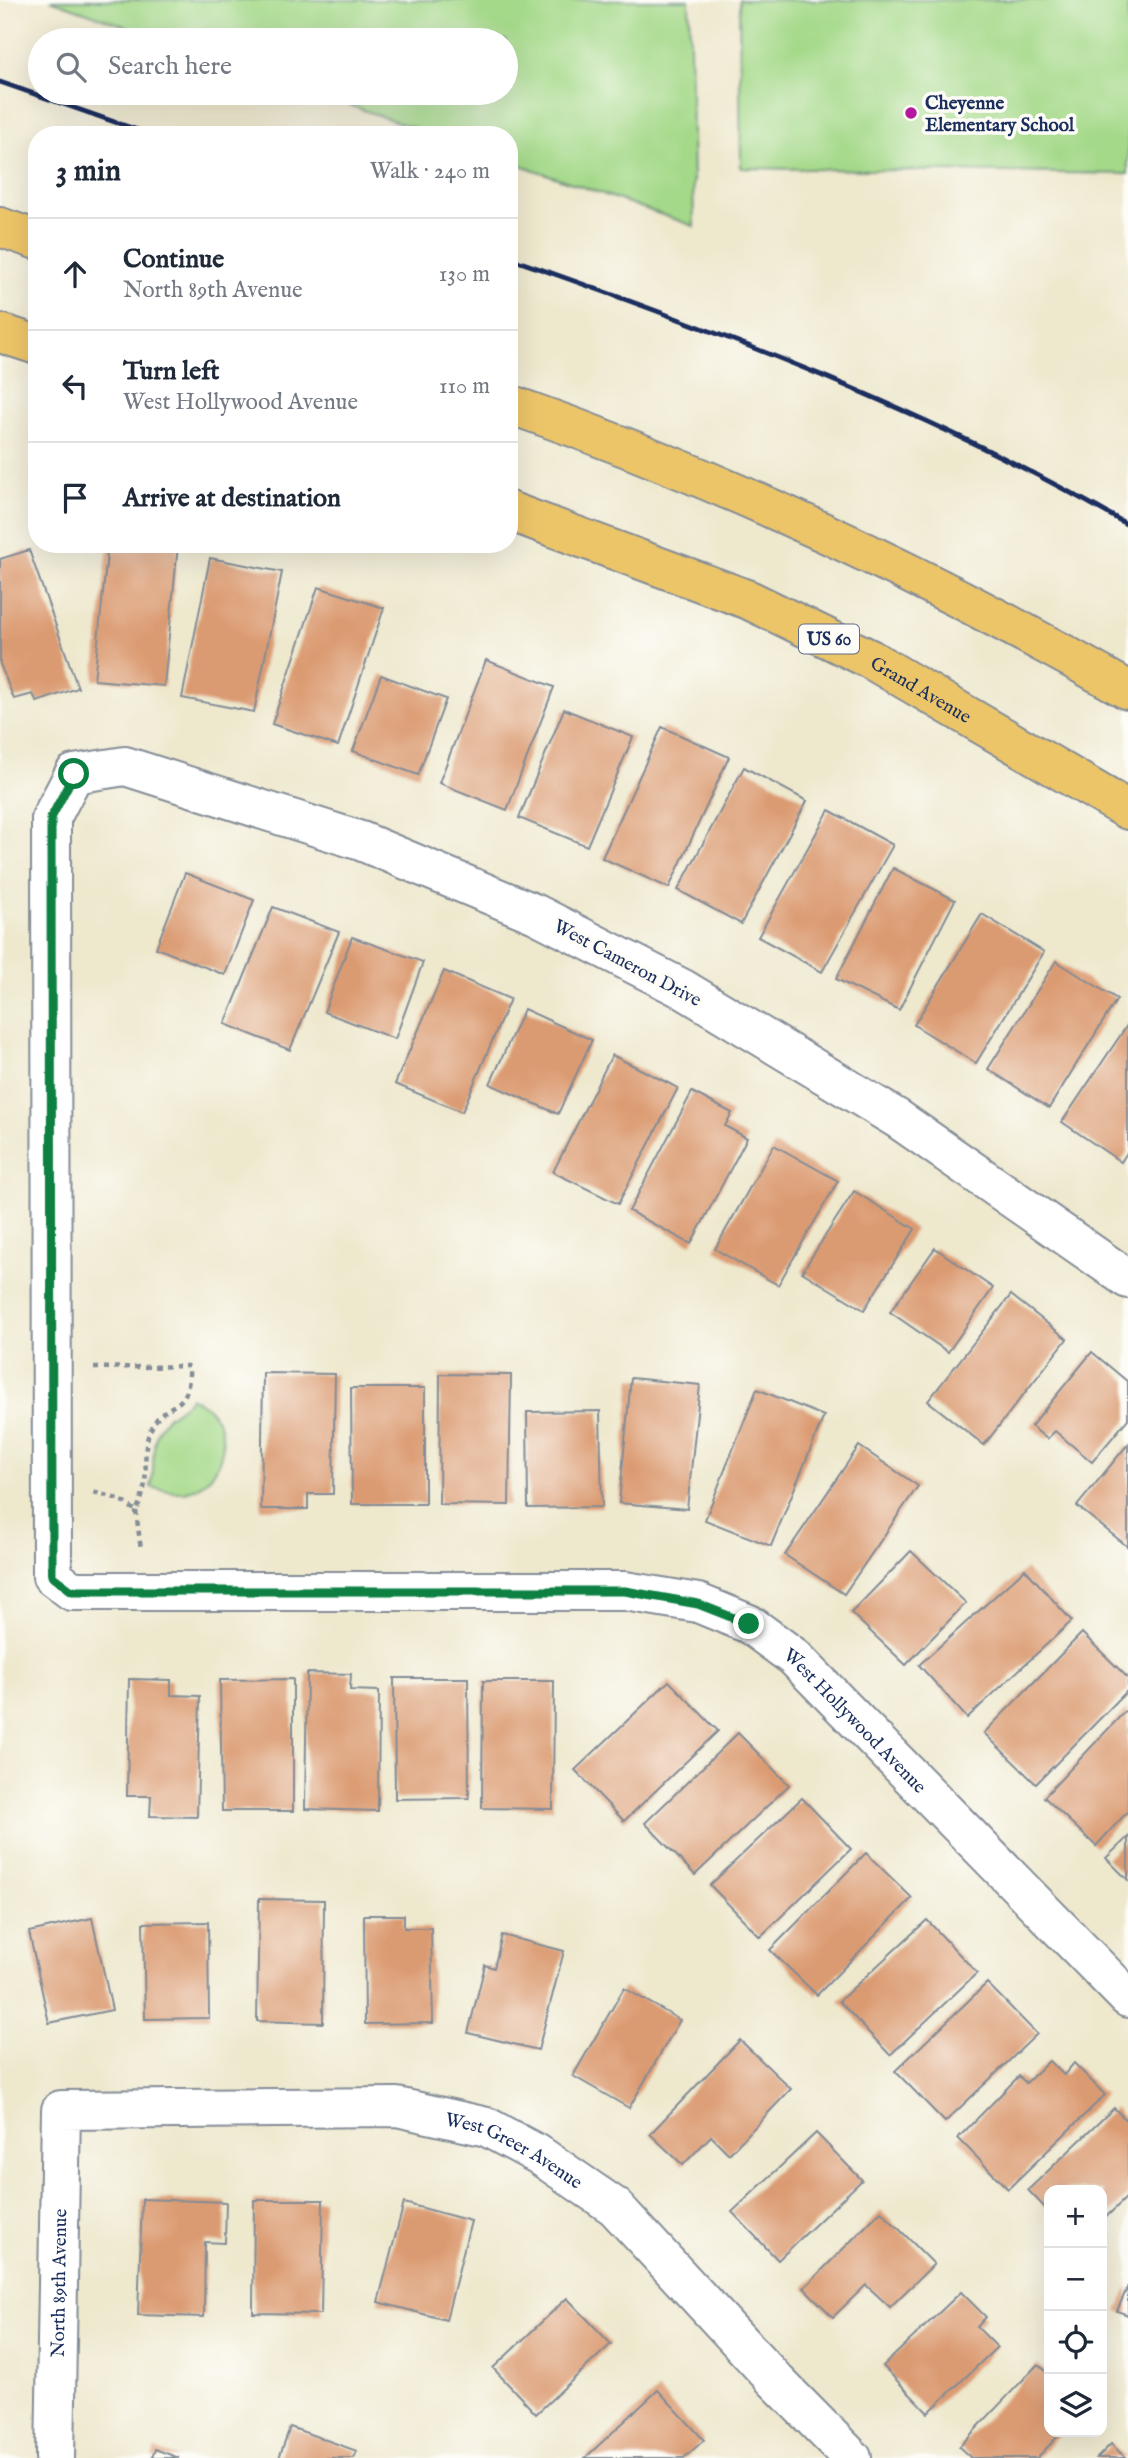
<!DOCTYPE html>
<html lang="en">
<head>
<meta charset="utf-8">
<style>
  :root { --surface:#fff; --page:#f2f2f3; --text:#1f2937; --muted:#747a83; --line:#e0e1e3 }
  body { margin:0; font-family:"IM FELL English",serif; background:var(--page); color:var(--text) }
  .controls { position:absolute; right:21px; bottom:21px; display:grid; overflow:hidden; border-radius:14px; box-shadow:0 7px 28px #0002 }
  .controls button { width:63px; height:63px; display:grid; place-items:center; padding:0; border:0; border-bottom:2px solid var(--line); background:var(--surface); color:var(--text); font:35px sans-serif }
  .stop { position:absolute; width:21px; height:21px; margin:-16px; border:5px solid #0b8043; border-radius:50%; background:#fff }
  .stop.end { background:#0b8043; border-color:#fff; box-shadow:0 2px 7px #0008 }
  .list { margin:0; padding:0; list-style:none }
  h2 { display:flex; justify-content:space-between; align-items:center; height:91px; margin:0; padding:0 28px; font-size:30px }
  h2 small { font-size:23px; font-weight:400; color:var(--muted) }
  .list li { display:grid; grid-template-columns:46px 1fr auto; gap:21px; align-items:center; box-sizing:border-box; height:112px; padding:0 28px; border-top:2px solid var(--line) }
  .list b { display:block; font-size:26px; white-space:nowrap }
  .list p { margin:0; font-size:23px; white-space:nowrap; color:var(--muted) }
  .list em { font-size:23px; font-style:normal; color:var(--muted) }
  .icon { flex:none; width:38px; height:38px; fill:none; stroke:currentColor; stroke-width:2; stroke-linecap:round; stroke-linejoin:round }
  .map { position:relative; flex:none; width:1128px; height:2458px; overflow:hidden }
  .search { position:absolute; background:var(--surface); box-shadow:0 7px 28px #0002; left:28px; top:28px; width:490px; height:77px; display:flex; align-items:center; gap:18px; box-sizing:border-box; padding:0 24px; border-radius:38px; color:var(--muted); font-size:26px }
  .panel { position:absolute; background:var(--surface); box-shadow:0 7px 28px #0002; left:28px; top:126px; width:490px; height:427px; border-radius:28px }
  .map>svg:first-child { display:block }
</style>
</head>
<body>
<div class="map">
<svg width="1128" height="2458" viewBox="0 0 1128 2458">
  <rect width="100%" height="100%" fill="#fdfcf7"/>
  <filter id="ink" filterUnits="userSpaceOnUse"><feTurbulence type="fractalNoise" baseFrequency=".0143" numOctaves="2"/><feDisplacementMap in="SourceGraphic" scale="14" xChannelSelector="R" yChannelSelector="G"/><feConvolveMatrix kernelMatrix="1 2 1 2 8 2 1 2 1" color-interpolation-filters="sRGB"/></filter>
  <filter id="wash" filterUnits="userSpaceOnUse"><feTurbulence type="fractalNoise" baseFrequency=".00686" numOctaves="4" result="noise"/><feDisplacementMap in="SourceGraphic" scale="28" xChannelSelector="R" yChannelSelector="G"/><feGaussianBlur stdDeviation="1.57" result="paint"/><feColorMatrix in="noise" values="0 0 0 0 0 0 0 0 0 0 0 0 0 0 0 0 0 1.4 0 .05"/><feComposite in="paint" operator="in"/></filter>
  <g filter="url(#wash)">
    <rect width="100%" height="100%" fill="#eee8cd"/>
    <g fill="#a4d989" stroke="#608474" stroke-width="2">
      <polygon points="50,0 689,0 694,226 509,161 509,135 434,135 315,93 506,93 506,40 165,40"/>
      <polygon points="739,0 1128,0 1128,174 741,168"/>
      <path d="M191 1397C197 1401 205 1405 209 1409 236 1436 220 1486 184 1492 173 1493 161 1489 151 1487 156 1465 149 1442 162 1423 170 1412 184 1408 191 1397Z"/>
    </g>
    <g id="blocks">
      <g fill="#db9b72">
        <polygon points="108,544 178,545 164,686 94,680"/>
        <polygon points="29,550 78,688 37,702 33,694 14,699 0,664 0,559"/>
        <polygon points="210,558 282,572 254,712 182,698"/>
        <polygon points="318,587 384,608 338,746 272,724"/>
        <polygon points="486,660 554,687 507,810 439,783"/>
        <polygon points="381,675 446,699 418,775 353,751"/>
        <polygon points="564,709 633,737 587,846 519,818"/>
        <polygon points="662,727 729,757 669,888 602,858"/>
        <polygon points="744,767 807,801 741,924 678,890"/>
        <polygon points="829,810 893,845 822,972 758,937"/>
        <polygon points="893,868 955,900 899,1010 836,979"/>
        <polygon points="185,873 254,900 225,975 156,948"/>
        <polygon points="273,907 339,932 290,1050 225,1024"/>
        <polygon points="982,914 1044,952 976,1063 914,1025"/>
        <polygon points="352,937 423,962 395,1039 324,1012"/>
        <polygon points="1056,961 1117,999 1049,1108 988,1069"/>
        <polygon points="444,971 510,999 462,1112 395,1084"/>
        <polygon points="524,1009 592,1040 558,1114 490,1084"/>
        <polygon points="1128,1024 1128,1151 1121,1162 1062,1122"/>
        <polygon points="612,1055 678,1088 618,1204 553,1172"/>
        <polygon points="692,1092 732,1113 725,1126 747,1138 691,1244 629,1211"/>
        <polygon points="774,1145 838,1181 778,1285 715,1249"/>
        <polygon points="854,1191 915,1229 864,1310 802,1272"/>
        <polygon points="935,1248 993,1288 948,1352 890,1312"/>
        <polygon points="1011,1295 1067,1339 984,1445 928,1401"/>
        <polygon points="1092,1352 1128,1382 1128,1419 1092,1462 1055,1431 1047,1439 1031,1426"/>
        <polygon points="263,1373 335,1374 333,1494 308,1494 308,1509 261,1509"/>
        <polygon points="440,1374 511,1375 509,1505 439,1504"/>
        <polygon points="631,1378 700,1385 687,1509 619,1503"/>
        <polygon points="351,1388 425,1388 425,1504 352,1504"/>
        <polygon points="757,1389 824,1416 771,1546 705,1520"/>
        <polygon points="600,1411 602,1507 528,1508 527,1412"/>
        <polygon points="1128,1444 1128,1547 1077,1506"/>
        <polygon points="859,1446 918,1486 844,1594 785,1555"/>
        <polygon points="911,1551 966,1603 906,1665 851,1613"/>
        <polygon points="1025,1569 1072,1621 967,1718 919,1665"/>
        <polygon points="1082,1633 1128,1678 1128,1690 1036,1784 984,1733"/>
        <polygon points="307,1673 351,1674 350,1690 379,1691 378,1811 305,1809"/>
        <polygon points="394,1678 468,1678 469,1798 395,1799"/>
        <polygon points="129,1679 171,1680 171,1695 200,1696 197,1817 150,1816 151,1796 127,1796"/>
        <polygon points="293,1679 293,1811 222,1811 220,1680"/>
        <polygon points="483,1681 554,1681 553,1809 482,1808"/>
        <polygon points="669,1681 718,1731 624,1821 575,1770"/>
        <polygon points="1128,1708 1128,1811 1096,1846 1044,1797"/>
        <polygon points="738,1733 789,1785 695,1875 645,1823"/>
        <polygon points="802,1798 851,1849 760,1937 710,1885"/>
        <polygon points="1128,1837 1128,1880 1106,1858"/>
        <polygon points="866,1853 912,1898 817,1995 770,1950"/>
        <polygon points="259,1899 324,1900 323,2023 257,2021"/>
        <polygon points="364,1915 404,1915 404,1928 431,1928 433,2023 365,2024"/>
        <polygon points="92,1918 112,2010 49,2023 29,1932"/>
        <polygon points="927,1920 977,1973 890,2055 839,2001"/>
        <polygon points="208,1922 209,2018 145,2019 143,1923"/>
        <polygon points="502,1935 564,1951 538,2050 468,2033 485,1965 494,1968"/>
        <polygon points="987,1983 1037,2034 945,2122 895,2071"/>
        <polygon points="624,1988 680,2020 629,2108 573,2076"/>
        <polygon points="740,2040 791,2089 729,2154 711,2136 683,2165 650,2134"/>
        <polygon points="1049,2061 1064,2075 1074,2063 1105,2095 1008,2189 958,2138 1019,2076 1026,2083"/>
        <polygon points="1114,2108 1128,2122 1128,2196 1102,2221 1102,2190 1049,2190 1049,2212 1028,2190"/>
        <polygon points="816,2133 862,2180 778,2260 732,2212"/>
        <polygon points="142,2199 226,2202 225,2243 205,2242 204,2317 138,2315"/>
        <polygon points="254,2200 323,2200 321,2314 253,2313"/>
        <polygon points="404,2203 471,2221 446,2320 378,2302"/>
        <polygon points="881,2211 934,2264 890,2307 866,2285 833,2317 804,2288"/>
        <polygon points="1128,2286 1128,2315 1117,2311"/>
        <polygon points="961,2292 986,2317 977,2327 997,2347 928,2413 883,2366"/>
        <polygon points="567,2298 611,2344 536,2414 493,2368"/>
        <polygon points="1038,2364 1049,2374 1049,2432 1062,2432 1037,2458 971,2458 959,2447"/>
        <polygon points="658,2390 704,2440 684,2458 585,2458"/>
        <polygon points="290,2427 357,2451 354,2458 279,2458"/>
        <polygon points="1111,2444 1126,2458 1097,2458"/>
        <polygon points="155,2449 179,2458 152,2458"/>
      </g>
    </g>
  </g>
  <g filter="url(#ink)">
    <use href="#blocks" fill-opacity="0" stroke="#848c96" stroke-width="2"/>
    <g fill="none" stroke-linecap="round" stroke-linejoin="round">
      <g stroke="#848c96" stroke-width="42">
        <g id="minor">
          <path id="s1" d="M1128 1279 898 1119 683 989 536 914 361 841 125 766 74 774 51 818 52 1576 72 1591H625L698 1603 749 1624 794 1657 1128 1998"/>
          <path id="s2" d="M55 2458 61 2110 397 2107 487 2127 539 2155 615 2207 775 2380 852 2458"/>
        </g>
      </g>
      <g stroke="#848c96" stroke-width="42">
        <g id="highway">
          <polyline points="0,227 37,240"/>
          <polyline points="0,333 37,345"/>
          <path d="M509 404C724 479 930 577 1128 690"/>
          <path id="s3" d="M509 511 749 600 870 659 1128 810"/>
        </g>
      </g>
      <g stroke="#848c96" stroke-width="4.5" stroke-dasharray="5 5" stroke-linecap="butt">
        <path d="M94 1368 189 1366C191 1418 165 1395 150 1431 139 1456 154 1477 136 1511L121 1500 94 1492"/>
        <polyline points="136,1511 141,1550"/>
      </g>
      <use href="#minor" stroke="#fff" stroke-width="38"/>
      <use href="#highway" stroke="#edc569" stroke-width="38"/>
      <g stroke="#1b2f5e" stroke-width="5">
        <polyline points="0,82 152,135"/>
        <path d="M509 258C721 332 934 412 1128 525"/>
      </g>
    </g>
  </g>
  <g fill="none" stroke-linecap="round" stroke-linejoin="round" filter="url(#ink)">
    <polyline stroke="#0b8043" stroke-width="9" points="74,774 51,818 52,1576 72,1591 625,1591 698,1604 749,1624"/>
  </g>
  <circle fill="#b5179e" stroke="#fdfcf7" stroke-width="2.5" cx="911" cy="113" r="7"/>
  <g text-anchor="middle" stroke-width="7" stroke-linejoin="round" paint-order="stroke">
    <rect fill="#fdfcf7" stroke="#5f6c8c" stroke-width="2" x="799" y="624.5" width="60" height="29" rx="5"/>
    <g font-size="18" font-weight="bold" fill="#1b2f5e">
      <text x="829" y="645">US 60</text>
    </g>
    <g font-size="19" font-weight="bold" fill="#1b2f5e" stroke="#fdfcf7" text-anchor="start">
      <text x="925" y="109">Cheyenne<tspan x="925" dy="22">Elementary School</tspan></text>
    </g>
    <g font-size="19" fill="#1b2f5e" stroke="#fdfcf7">
      <text dy="7" stroke="none"><textPath href="#s3" startOffset="450">Grand Avenue</textPath></text>
      <text transform="translate(628 962) rotate(28)" y="7">West Cameron Drive</text>
      <text dy="7" stroke="none"><textPath href="#s1" startOffset="2844">West Hollywood Avenue</textPath></text>
      <text dy="7" stroke="none"><textPath href="#s2" startOffset="810">West Greer Avenue</textPath></text>
      <text dy="7" stroke="none"><textPath href="#s2" startOffset="175">North 89th Avenue</textPath></text>
    </g>
  </g>
</svg>
<div class="controls">
<button>+</button>
<button>−</button>
<button><svg class="icon" aria-label="locate" viewBox="0 0 24 24"><circle cx="12" cy="12" r="6"/><path d="M12 2v4M12 18v4M2 12h4M18 12h4"/></svg></button>
<button><svg class="icon" aria-label="layers" viewBox="0 0 24 24"><path d="M12 4l9 5-9 5-9-5zM3 14l9 5 9-5"/></svg></button>
</div>
<div class="stop" style="left:74px;top:774px"></div>
<div class="stop end" style="left:749px;top:1624px"></div>
<div class="search"><svg class="icon" aria-label="search" viewBox="0 0 24 24"><circle cx="10" cy="10" r="6"/><path d="M15 15l6 6"/></svg>Search here</div>
<section class="panel">
<h2>3 min<small>Walk · 240 m</small></h2>
<ul class="list">
<li><svg class="icon" aria-label="ahead" viewBox="0 0 24 24"><path d="M12 20V5M6 11l6-6 6 6"/></svg><div><b>Continue</b><p>North 89th Avenue</p></div><em>130 m</em></li>
<li><svg class="icon" aria-label="left" viewBox="0 0 24 24"><path d="M17 20v-9H6M10 6l-5 5 5 5"/></svg><div><b>Turn left</b><p>West Hollywood Avenue</p></div><em>110 m</em></li>
<li><svg class="icon" aria-label="arrive" viewBox="0 0 24 24"><path d="M6 21V4h12l-3 4 3 4H6"/></svg><div><b>Arrive at destination</b></div></li>
</ul>
</section>
</div>
</body>
</html>
